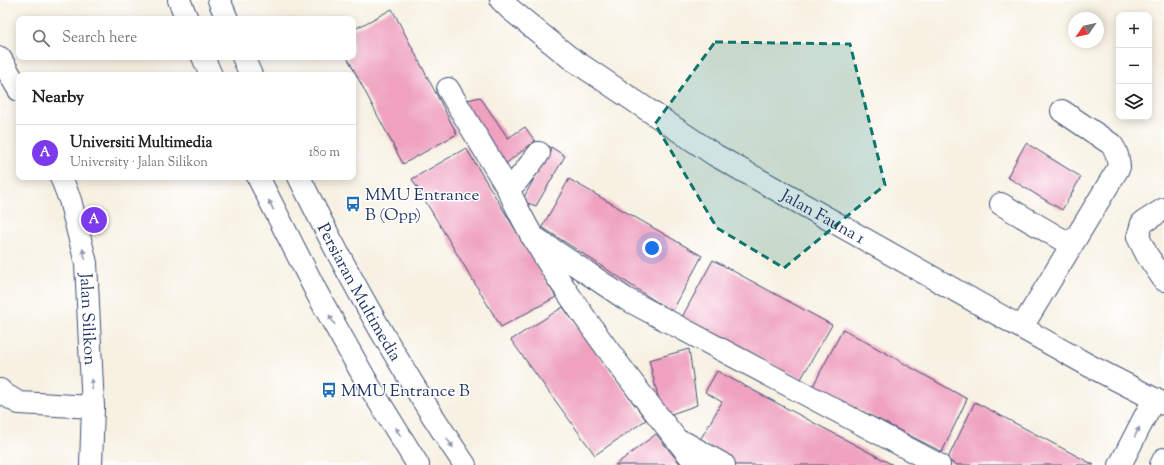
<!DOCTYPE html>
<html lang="en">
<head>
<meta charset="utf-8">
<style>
  :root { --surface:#fff; --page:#f6f6f6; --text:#222; --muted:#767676; --line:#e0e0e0; --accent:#7c3aed }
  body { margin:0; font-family:"Sorts Mill Goudy",serif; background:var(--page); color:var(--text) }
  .controls { position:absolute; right:12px; top:12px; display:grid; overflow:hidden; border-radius:8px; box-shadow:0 2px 10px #0003 }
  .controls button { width:36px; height:36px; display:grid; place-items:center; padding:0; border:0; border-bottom:1px solid var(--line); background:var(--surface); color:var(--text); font:20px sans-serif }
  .compass { position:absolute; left:1068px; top:12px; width:36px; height:36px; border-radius:50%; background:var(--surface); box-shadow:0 2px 10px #0003; rotate:236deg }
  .you { position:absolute; left:652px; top:248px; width:14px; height:14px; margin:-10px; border:3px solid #fff; border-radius:50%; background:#1a73e8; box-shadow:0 0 0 6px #1a73e833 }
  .badge { display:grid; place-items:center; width:26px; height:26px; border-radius:50%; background:var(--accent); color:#fff; font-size:13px; font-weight:700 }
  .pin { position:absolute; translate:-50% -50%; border:2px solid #fff; box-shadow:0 1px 4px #0006 }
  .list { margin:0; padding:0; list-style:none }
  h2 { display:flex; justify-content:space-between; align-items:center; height:52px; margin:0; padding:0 16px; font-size:17px }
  h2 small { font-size:13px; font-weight:400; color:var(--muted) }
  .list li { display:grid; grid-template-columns:26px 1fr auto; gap:12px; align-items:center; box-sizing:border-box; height:56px; padding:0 16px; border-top:1px solid var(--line) }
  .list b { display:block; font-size:15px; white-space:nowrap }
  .list p { margin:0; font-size:13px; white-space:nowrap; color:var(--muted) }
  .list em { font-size:13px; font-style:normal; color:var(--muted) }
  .icon { flex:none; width:22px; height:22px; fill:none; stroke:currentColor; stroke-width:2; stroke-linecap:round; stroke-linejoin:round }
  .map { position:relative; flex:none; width:1164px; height:465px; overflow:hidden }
  .search { position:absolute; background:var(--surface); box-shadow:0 2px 10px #0003; left:16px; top:16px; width:340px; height:44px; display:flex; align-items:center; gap:10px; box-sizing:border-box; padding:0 14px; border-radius:8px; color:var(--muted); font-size:15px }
  .panel { position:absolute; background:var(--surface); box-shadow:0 2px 10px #0003; left:16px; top:72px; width:340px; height:108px; border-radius:8px }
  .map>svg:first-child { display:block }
</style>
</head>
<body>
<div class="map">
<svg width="1164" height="465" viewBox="0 0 1164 465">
  <rect width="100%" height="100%" fill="#fff"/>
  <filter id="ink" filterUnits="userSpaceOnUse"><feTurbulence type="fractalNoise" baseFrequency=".025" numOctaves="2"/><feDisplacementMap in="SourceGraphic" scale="8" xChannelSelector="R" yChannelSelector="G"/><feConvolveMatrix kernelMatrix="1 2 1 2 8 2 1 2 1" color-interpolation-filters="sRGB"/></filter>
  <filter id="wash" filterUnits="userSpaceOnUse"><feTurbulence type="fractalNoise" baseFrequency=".012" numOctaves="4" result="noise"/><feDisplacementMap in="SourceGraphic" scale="16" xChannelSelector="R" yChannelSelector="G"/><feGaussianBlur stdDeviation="0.9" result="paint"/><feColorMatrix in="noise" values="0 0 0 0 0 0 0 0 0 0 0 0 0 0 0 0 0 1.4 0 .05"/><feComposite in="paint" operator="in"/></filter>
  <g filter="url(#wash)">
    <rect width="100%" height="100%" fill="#f7f1e2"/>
    <g id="blocks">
      <g fill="#efa1bf">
        <polygon points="392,9 457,134 403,164 347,57 353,57 353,30"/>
        <polygon points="480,97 508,138 525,127 535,141 504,165 463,101"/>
        <polygon points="1026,143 1081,177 1062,210 1007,177"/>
        <polygon points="551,147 565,156 536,206 522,201"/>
        <polygon points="466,148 556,297 501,327 412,179"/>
        <polygon points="569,179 702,256 672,312 542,227"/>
        <polygon points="713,260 832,325 801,379 682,317"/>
        <polygon points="563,307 646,420 595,455 511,340"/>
        <polygon points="843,329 967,399 942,452 813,386"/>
        <polygon points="689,349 697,405 663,417 649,360"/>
        <polygon points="717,371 893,465 736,465 700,440 722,402 705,392"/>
        <polygon points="975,402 1094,465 957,465 947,460"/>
        <polygon points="656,434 681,465 615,465"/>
      </g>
    </g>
  </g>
  <g filter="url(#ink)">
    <use href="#blocks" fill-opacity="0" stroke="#3c4c72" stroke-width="1"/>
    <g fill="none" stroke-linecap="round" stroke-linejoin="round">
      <g stroke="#3c4c72" stroke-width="24">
        <g id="minor">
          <path id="s1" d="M501 0 510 9 569 57 715 155 1088 365 1164 404"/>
          <polyline points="0,58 19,90"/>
          <polyline points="448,89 508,189"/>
          <path d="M539 153 517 181 508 189C535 248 573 302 611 354 639 392 668 429 697 465"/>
          <path id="s2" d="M61 177 70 200 86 263 93 407 91 465"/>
          <polyline points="1001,204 1071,245"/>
          <polyline points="1164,209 1142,223 1138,237 1147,255 1164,280"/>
          <polyline points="531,235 626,299 939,465"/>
          <path d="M1022 327 1119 167C1118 158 1117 151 1111 144L1062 111"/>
          <polyline points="0,390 4,394 19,403 93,407"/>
          <polyline points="685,443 724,465"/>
          <polyline points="1120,465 1154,399"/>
          <polyline points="1161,465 1164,459"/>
        </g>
      </g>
      <g stroke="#3c4c72" stroke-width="24">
        <g id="major">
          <polyline points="179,0 187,19"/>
          <polyline points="219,0 227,19"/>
          <polyline points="203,57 211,75"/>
          <polyline points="243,57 251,75"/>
          <polyline points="258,177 318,295 368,384 418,465"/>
          <path id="s3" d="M299 177C348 277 402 372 465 465"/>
        </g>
      </g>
      <use href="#minor" stroke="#fff" stroke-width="22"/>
      <use href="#major" stroke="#fff" stroke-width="22"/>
    </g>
    <defs><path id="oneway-solid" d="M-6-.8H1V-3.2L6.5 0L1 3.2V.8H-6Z"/></defs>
    <g fill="#8d97ae">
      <use href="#oneway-solid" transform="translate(271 205) rotate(-116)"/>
      <use href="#oneway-solid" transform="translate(84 254) rotate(-105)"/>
      <use href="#oneway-solid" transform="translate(332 320) rotate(-120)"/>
      <use href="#oneway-solid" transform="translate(92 384) rotate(-93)"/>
      <use href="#oneway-solid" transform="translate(398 432) rotate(-122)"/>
      <use href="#oneway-solid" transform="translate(1137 432) rotate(-63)"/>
      <use href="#oneway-solid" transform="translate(450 443) rotate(56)"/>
    </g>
  </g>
  <path fill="#0f766e" fill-opacity="0.2" stroke="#0f766e" stroke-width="3" stroke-dasharray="8 5" stroke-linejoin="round" d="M715 42 850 44 885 185 784 268 717 228 655 124Z"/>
  <defs>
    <g id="bus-bare" transform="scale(1.2)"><path d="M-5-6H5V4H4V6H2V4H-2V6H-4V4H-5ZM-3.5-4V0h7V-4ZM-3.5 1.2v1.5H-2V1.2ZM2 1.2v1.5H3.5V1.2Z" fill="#1f6fb2" stroke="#fff" stroke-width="2.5" paint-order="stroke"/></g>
  </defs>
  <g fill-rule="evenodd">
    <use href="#bus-bare" x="353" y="204"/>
    <use href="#bus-bare" x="329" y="390"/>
  </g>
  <g text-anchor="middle" stroke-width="3" stroke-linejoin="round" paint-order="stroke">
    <g font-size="17" fill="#1b2f5e" stroke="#fff" text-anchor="start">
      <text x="365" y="200">MMU Entrance<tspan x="365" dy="20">B (Opp)</tspan></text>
      <text x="341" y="396">MMU Entrance B</text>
    </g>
    <g font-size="17" fill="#1b2f5e" stroke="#fff">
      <text dy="6" stroke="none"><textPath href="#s1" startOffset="389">Jalan Fauna 1</textPath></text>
      <text dy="6" stroke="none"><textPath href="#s3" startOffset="130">Persiaran Multimedia</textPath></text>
      <text dy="6" stroke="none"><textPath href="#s2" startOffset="146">Jalan Silikon</textPath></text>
    </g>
  </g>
</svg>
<div class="controls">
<button>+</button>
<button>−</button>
<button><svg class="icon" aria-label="layers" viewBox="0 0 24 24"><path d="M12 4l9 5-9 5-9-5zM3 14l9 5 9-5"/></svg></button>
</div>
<svg class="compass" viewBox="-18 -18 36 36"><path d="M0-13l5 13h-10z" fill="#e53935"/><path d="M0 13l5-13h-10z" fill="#767676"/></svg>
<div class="you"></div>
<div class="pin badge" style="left:94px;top:220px">A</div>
<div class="search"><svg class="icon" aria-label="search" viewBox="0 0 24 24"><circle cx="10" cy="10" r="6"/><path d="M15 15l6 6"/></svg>Search here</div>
<section class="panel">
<h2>Nearby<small></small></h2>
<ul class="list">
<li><span class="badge">A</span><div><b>Universiti Multimedia</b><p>University · Jalan Silikon</p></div><em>180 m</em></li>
</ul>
</section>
</div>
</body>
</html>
